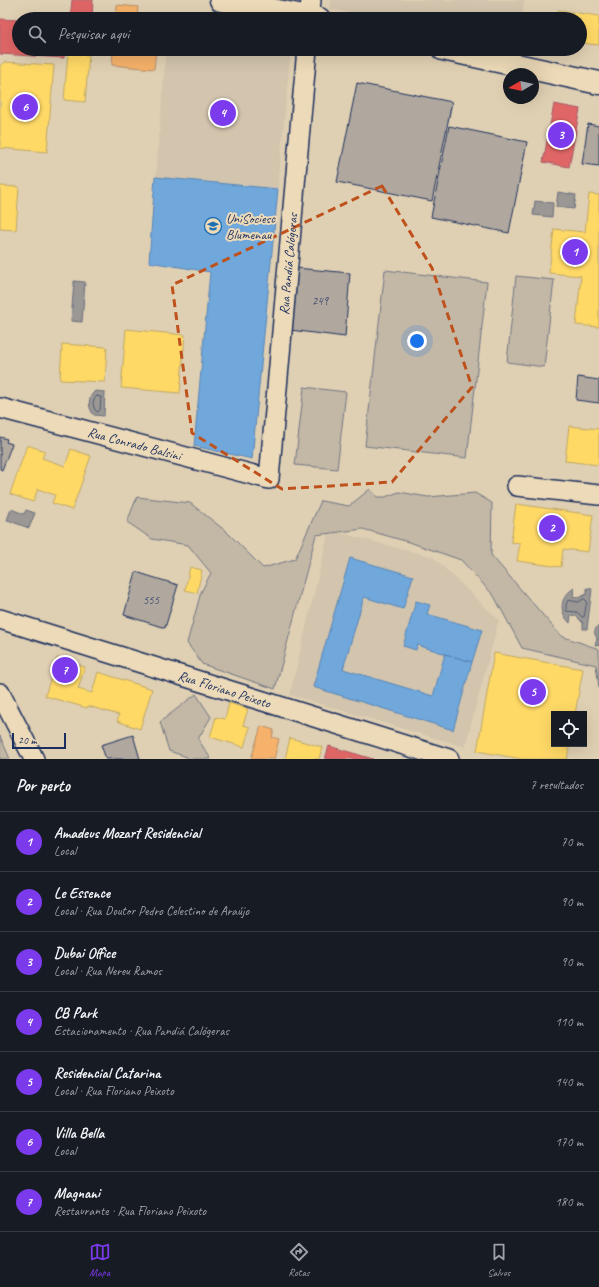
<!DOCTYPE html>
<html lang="pt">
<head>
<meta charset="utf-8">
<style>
  :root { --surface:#171b24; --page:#242831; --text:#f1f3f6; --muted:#9ea1a6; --line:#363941; --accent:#7c3aed }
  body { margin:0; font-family:Caveat,sans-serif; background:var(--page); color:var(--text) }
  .controls { position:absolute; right:12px; bottom:12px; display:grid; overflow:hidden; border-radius:0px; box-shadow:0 4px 16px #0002 }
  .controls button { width:36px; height:36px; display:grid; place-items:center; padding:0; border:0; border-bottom:1px solid var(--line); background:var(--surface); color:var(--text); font:20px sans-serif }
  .compass { position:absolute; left:503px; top:68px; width:36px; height:36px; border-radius:50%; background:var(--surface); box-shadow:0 4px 16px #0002; rotate:261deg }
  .scale { position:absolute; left:12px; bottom:10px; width:54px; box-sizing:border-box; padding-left:4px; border:2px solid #1b2f5e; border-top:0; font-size:11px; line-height:14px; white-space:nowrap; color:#1b2f5e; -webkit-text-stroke:3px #eddab8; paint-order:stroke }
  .you { position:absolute; left:417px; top:341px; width:14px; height:14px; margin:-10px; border:3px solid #fff; border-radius:50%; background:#1a73e8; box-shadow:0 0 0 6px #1a73e833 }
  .badge { display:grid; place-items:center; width:26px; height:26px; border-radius:50%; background:var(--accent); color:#fff; font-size:13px; font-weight:700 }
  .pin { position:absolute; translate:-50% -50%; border:2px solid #fff; box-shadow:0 1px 4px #0006 }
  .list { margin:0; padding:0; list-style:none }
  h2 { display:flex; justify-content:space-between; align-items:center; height:52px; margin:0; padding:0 16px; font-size:17px }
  h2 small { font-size:13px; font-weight:400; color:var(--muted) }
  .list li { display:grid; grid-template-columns:26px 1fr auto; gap:12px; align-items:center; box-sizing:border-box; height:60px; padding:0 16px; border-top:1px solid var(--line) }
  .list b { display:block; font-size:15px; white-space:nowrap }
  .list p { margin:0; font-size:13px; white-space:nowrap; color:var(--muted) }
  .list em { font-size:13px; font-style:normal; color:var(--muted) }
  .icon { flex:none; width:22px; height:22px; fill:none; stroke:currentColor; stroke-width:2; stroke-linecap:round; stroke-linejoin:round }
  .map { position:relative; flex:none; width:599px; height:759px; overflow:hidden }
  .search { position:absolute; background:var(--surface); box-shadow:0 4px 16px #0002; left:12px; right:12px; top:12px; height:44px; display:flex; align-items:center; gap:10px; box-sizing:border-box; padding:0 14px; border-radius:22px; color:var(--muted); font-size:15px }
  .sheet { height:472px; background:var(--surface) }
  nav { display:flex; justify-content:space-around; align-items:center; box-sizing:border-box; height:56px; border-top:1px solid var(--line); background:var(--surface); font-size:11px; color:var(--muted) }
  nav a { display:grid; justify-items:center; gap:2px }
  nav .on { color:var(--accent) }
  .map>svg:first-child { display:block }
</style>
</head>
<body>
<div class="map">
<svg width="599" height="759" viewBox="0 0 599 759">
  <rect width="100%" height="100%" fill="#e0d0b3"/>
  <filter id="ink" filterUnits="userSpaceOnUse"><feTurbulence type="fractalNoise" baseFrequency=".025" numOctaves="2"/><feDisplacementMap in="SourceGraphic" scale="8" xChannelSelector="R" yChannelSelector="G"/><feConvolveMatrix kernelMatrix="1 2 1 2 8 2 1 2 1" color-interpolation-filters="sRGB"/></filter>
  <g filter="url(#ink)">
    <g fill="#d2c4ad">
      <polygon points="331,0 524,0 522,19 374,19 330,9"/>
      <polygon points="166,49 291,49 252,459 194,446 210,272 149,262"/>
      <polygon points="329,530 433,557 499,620 465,747 290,695"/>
    </g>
    <g fill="#c3b8a6" stroke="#6f7482">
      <polygon points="385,270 487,282 467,458 365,446"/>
      <polygon points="516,276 554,280 544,367 507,362"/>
      <polygon points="304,387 346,392 337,469 295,465"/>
      <polygon points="370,489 377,497 385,497 399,492 428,497 475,493 492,503 491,555 561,636 599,649 599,688 596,665 522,648 494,596 461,560 412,543 363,529 316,535 275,689 202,664 187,643 201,592 211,573 188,545 152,539 127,522 137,497 190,503 227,532 263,568 295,559 321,501 349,506"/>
      <polygon points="196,694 211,717 198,739 211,759 188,759 187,757 169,751 160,722"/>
      <polygon points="0,736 10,759 0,759"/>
    </g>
    <g fill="#9a9794" stroke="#676d7e">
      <polygon points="558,192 576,195 574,209 556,207"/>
      <polygon points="535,201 553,203 552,217 533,215"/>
      <polygon points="74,281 85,282 82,322 71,321"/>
      <path d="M95 391 105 392 104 416 94 415C88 408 87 398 95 391Z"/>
      <polygon points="11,509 24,514 26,510 35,513 29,528 7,520"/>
      <path d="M574 588 573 597 578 598 587 594V588L592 589 587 629H583V623L576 616 571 615 570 623C558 611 560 597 574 588Z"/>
      <path d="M599 626V646L595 645 597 638C594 634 593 629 599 626Z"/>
    </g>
    <g fill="#ffd966" stroke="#bba664">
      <polygon points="558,10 599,16 599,45 580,43 580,19 557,19"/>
      <polygon points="68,53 89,55 85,102 64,100"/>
      <polygon points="4,62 54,65 47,152 0,148 0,66"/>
      <polygon points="0,186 19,187 16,230 0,229"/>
      <polygon points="589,194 599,195 599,327 576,325 581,276 549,273 554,229 585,232"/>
      <polygon points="126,329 185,335 180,393 121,388"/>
      <polygon points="62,344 107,347 105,382 60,380"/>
      <polygon points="569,426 599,429 599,465 565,461"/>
      <polygon points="27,445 45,451 42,458 65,466 71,449 91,456 72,510 52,503 55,495 38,489 33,502 10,494"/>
      <polygon points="516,504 593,515 588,552 563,549 561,567 517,561 520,543 511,542"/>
      <polygon points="190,567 202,570 197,593 185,590"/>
      <polygon points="494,653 583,669 575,714 554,714 554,744 570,744 567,759 522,759 477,751"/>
      <polygon points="57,658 85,667 78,689 92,693 98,672 152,689 140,729 117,721 119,715 88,706 87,708 45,696"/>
      <polygon points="229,703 248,709 243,725 250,727 244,747 210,737 216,717 225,719"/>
      <polygon points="290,738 322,747 319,759 285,759"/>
    </g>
    <g fill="#e06666" stroke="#a55664">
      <polygon points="72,0 93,0 92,19 70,19"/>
      <polygon points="0,19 19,20 19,49 65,49 64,58 0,54"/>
      <polygon points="554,104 580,109 569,167 543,162"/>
      <polygon points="329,746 373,759 325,759"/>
    </g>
    <g fill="#6fa8dc" stroke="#5684b6">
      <polygon points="155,177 278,189 252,459 194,446 210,272 149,262"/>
      <polygon points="350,558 413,576 403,609 364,597 343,669 433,696 445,654 472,662 453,730 313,687"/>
      <polygon points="416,601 430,605 427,614 482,630 472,662 417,645 416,650 403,646"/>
    </g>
    <g fill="#f6b26b" stroke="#b48b67">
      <polygon points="117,5 138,7 137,19 142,19 116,19"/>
      <polygon points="113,49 156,49 154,69 112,65"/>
      <polygon points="261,726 274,730 272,737 279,739 274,759 251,759"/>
    </g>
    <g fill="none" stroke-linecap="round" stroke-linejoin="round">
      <g stroke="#4e5974" stroke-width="1">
        <path d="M97 396 101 397 100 410 98 412 96 411C92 406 92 399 97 396Z"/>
        <polygon points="584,599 587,601 584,617 582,617 577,612 566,611 566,605 568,600 578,602"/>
      </g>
    </g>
    <g fill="#b0a89e" stroke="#1b2f5e">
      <polygon points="357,83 452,102 432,201 337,182"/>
      <polygon points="588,124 599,126 599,166 582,164"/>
      <polygon points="449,126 527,142 509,233 431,217"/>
      <polygon points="296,268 350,273 345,337 290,330"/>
      <polygon points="578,377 599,380 599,403 576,400"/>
      <polygon points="0,437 7,439 6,442 12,444 2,470 0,469"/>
      <polygon points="136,572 178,585 165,628 124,615"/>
      <polygon points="133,735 140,759 106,759 101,745"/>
    </g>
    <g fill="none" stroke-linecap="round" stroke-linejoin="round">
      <g stroke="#1b2f5e" stroke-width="22">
        <g id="minor">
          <polyline points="309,19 311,0"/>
          <path id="s1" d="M0 408 269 479 307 49"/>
          <polyline points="517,486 599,495"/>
          <path id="s2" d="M0 619 449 759"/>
          <polyline points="0,693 34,759"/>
        </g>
      </g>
      <g stroke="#1b2f5e" stroke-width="25">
        <g id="major">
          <polyline points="221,0 319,19"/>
          <polyline points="443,49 599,83"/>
        </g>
      </g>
      <use href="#minor" stroke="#eddab8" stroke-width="19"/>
      <use href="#major" stroke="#eddab8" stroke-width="22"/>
    </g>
  </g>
  <path fill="none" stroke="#bf511c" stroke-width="3" stroke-dasharray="8 5" stroke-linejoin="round" d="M382 186 432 268 472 387 392 482 282 489 192 433 172 285Z"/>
  <defs>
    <g id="university-ring" transform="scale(0.9)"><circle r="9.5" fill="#eddab8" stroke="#1f6fb2" stroke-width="1.5"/><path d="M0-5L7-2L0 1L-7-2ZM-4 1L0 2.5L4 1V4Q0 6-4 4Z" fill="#1f6fb2"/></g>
  </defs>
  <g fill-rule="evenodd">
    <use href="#university-ring" x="213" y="226"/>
  </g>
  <g text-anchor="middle" stroke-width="4" stroke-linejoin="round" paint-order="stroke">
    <g font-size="12" fill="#404d6e">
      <text x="320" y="305">249</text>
      <text x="151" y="604">555</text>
    </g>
    <g font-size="14" fill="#1b2f5e" stroke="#eddab8" text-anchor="start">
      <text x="226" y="223">UniSociesc<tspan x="226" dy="16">Blumenau</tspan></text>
    </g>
    <g font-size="14" fill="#1b2f5e" stroke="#eddab8">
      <text dy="5" stroke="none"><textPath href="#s1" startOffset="494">Rua Pandiá Calógeras</textPath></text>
      <text dy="5" stroke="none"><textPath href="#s1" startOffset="139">Rua Conrado Balsini</textPath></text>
      <text dy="5" stroke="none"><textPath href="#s2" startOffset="235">Rua Floriano Peixoto</textPath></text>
    </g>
  </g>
</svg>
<div class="controls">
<button><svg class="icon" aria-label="locate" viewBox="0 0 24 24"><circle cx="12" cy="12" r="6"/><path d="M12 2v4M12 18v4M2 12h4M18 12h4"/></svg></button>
</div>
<svg class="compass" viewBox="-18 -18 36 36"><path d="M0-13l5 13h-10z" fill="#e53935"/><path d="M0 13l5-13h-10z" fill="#9ea1a6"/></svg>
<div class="scale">20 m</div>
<div class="you"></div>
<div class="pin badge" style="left:575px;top:252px">1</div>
<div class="pin badge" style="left:552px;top:528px">2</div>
<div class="pin badge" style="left:561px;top:135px">3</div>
<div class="pin badge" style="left:223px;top:113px">4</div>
<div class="pin badge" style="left:533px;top:692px">5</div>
<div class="pin badge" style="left:25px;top:107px">6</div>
<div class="pin badge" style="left:65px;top:670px">7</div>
<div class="search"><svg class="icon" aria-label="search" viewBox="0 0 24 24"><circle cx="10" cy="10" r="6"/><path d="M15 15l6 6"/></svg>Pesquisar aqui</div>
</div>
<section class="sheet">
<h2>Por perto<small>7 resultados</small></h2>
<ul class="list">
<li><span class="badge">1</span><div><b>Amadeus Mozart Residencial</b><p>Local</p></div><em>70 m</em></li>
<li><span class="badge">2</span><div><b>Le Essence</b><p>Local · Rua Doutor Pedro Celestino de Araújo</p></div><em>90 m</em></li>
<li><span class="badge">3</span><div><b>Dubai Office</b><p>Local · Rua Nereu Ramos</p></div><em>90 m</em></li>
<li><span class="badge">4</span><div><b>CB Park</b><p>Estacionamento · Rua Pandiá Calógeras</p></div><em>110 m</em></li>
<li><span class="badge">5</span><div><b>Residencial Catarina</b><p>Local · Rua Floriano Peixoto</p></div><em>140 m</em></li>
<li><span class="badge">6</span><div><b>Villa Bella</b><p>Local</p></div><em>170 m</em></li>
<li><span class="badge">7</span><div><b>Magnani</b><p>Restaurante · Rua Floriano Peixoto</p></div><em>180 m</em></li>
</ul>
</section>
<nav>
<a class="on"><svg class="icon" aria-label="map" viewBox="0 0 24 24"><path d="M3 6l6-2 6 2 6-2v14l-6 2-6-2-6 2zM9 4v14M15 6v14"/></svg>Mapa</a>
<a><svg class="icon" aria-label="directions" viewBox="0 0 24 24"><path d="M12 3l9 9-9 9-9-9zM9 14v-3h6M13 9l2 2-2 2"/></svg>Rotas</a>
<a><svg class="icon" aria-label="saved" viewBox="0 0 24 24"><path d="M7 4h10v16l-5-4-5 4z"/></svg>Salvos</a>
</nav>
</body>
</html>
